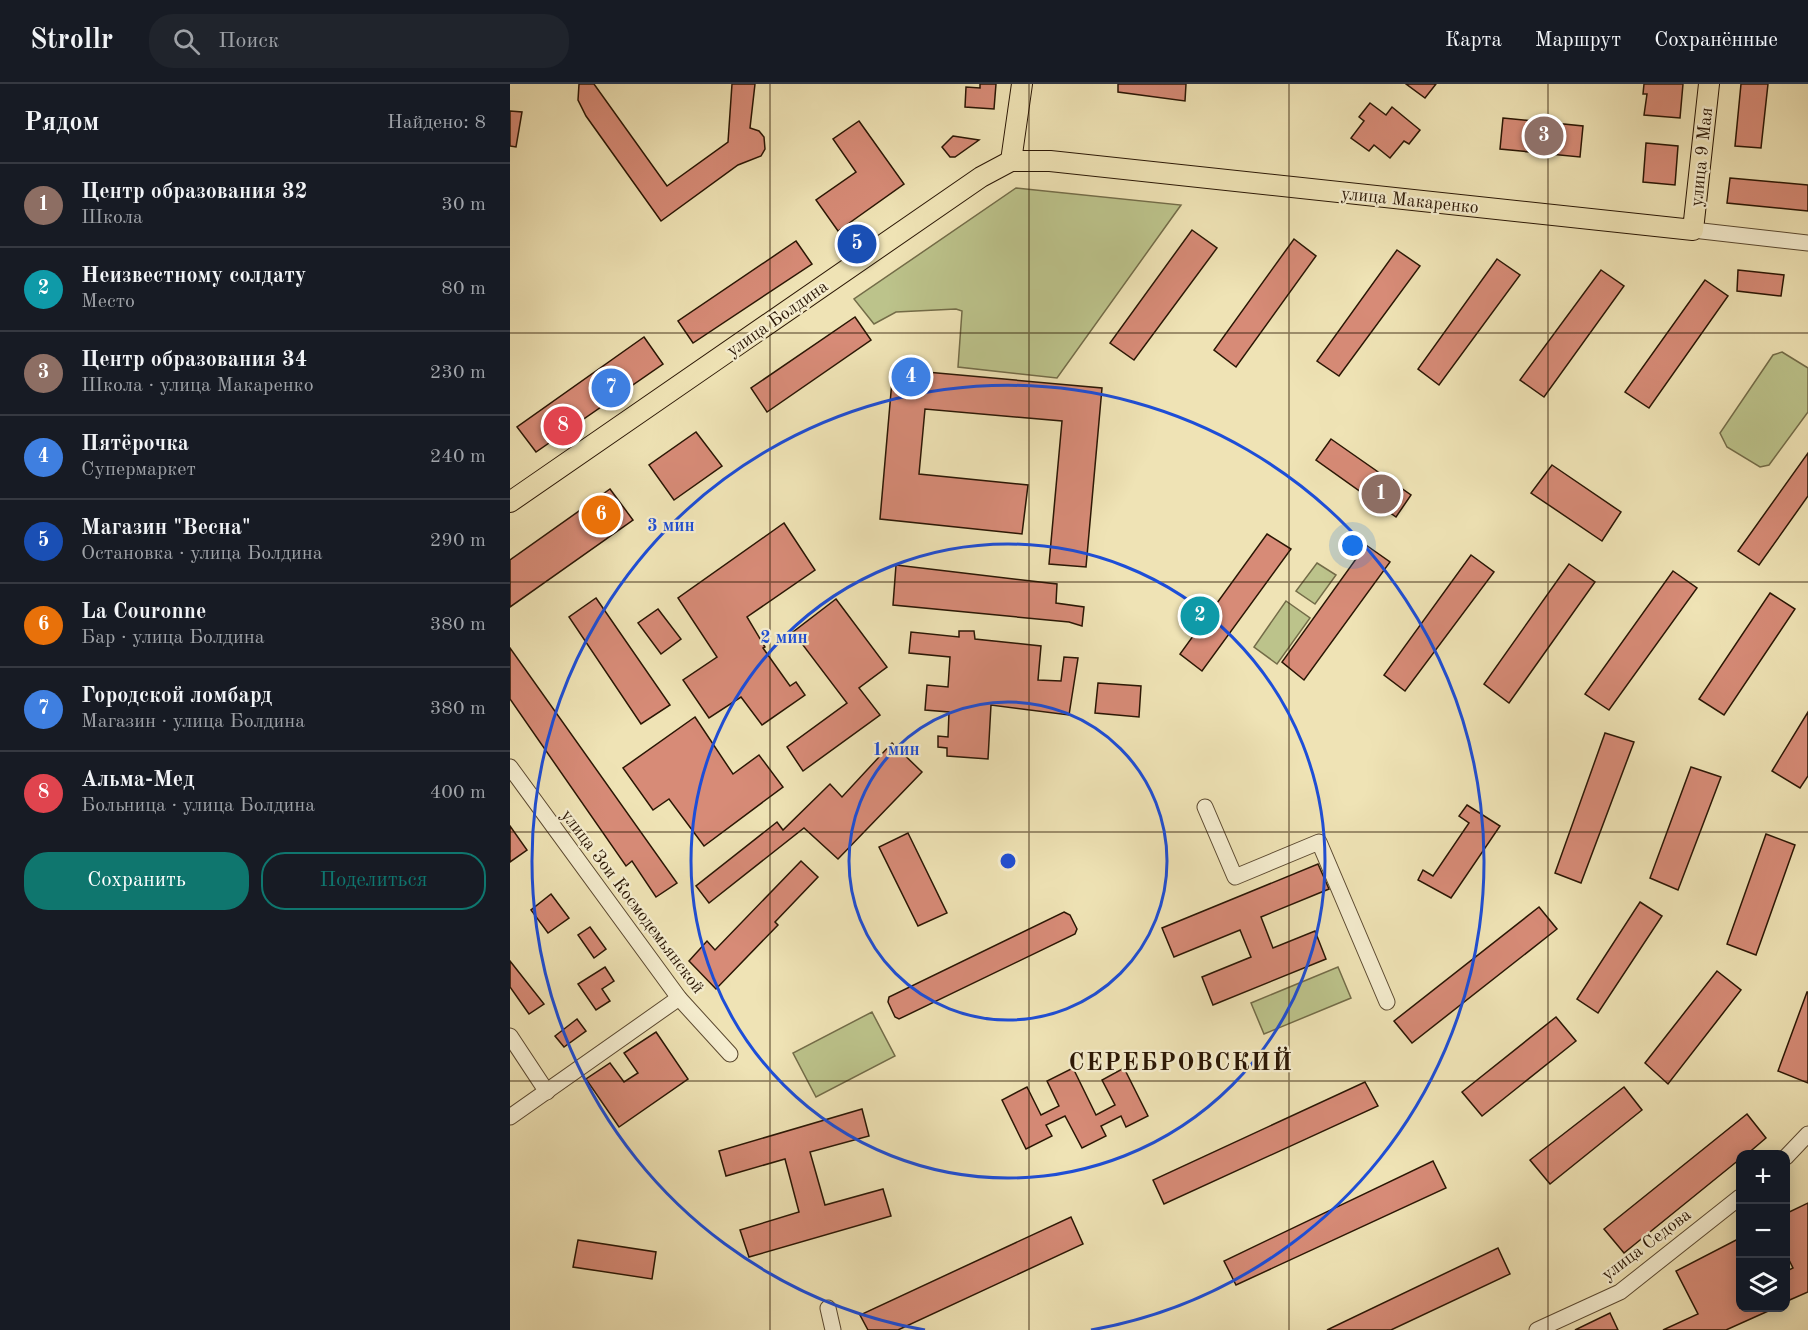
<!DOCTYPE html>
<html lang="ru">
<head>
<meta charset="utf-8">
<style>
  :root { --surface:#171b24; --page:#20242c; --text:#f1f3f6; --muted:#9ea1a6; --line:#363941; --accent:#0f766e }
  body { margin:0; font-family:"Old Standard TT",serif; background:var(--page); color:var(--text) }
  .controls { position:absolute; right:18px; bottom:18px; display:grid; overflow:hidden; border-radius:12px; box-shadow:0 3px 15px #0003 }
  .controls button { width:54px; height:54px; display:grid; place-items:center; padding:0; border:0; border-bottom:2px solid var(--line); background:var(--surface); color:var(--text); font:30px sans-serif }
  .you { position:absolute; left:843px; top:462px; width:21px; height:21px; margin:-15px; border:4px solid #fff; border-radius:50%; background:#1a73e8; box-shadow:0 0 0 9px #1a73e833 }
  .badge { display:grid; place-items:center; width:39px; height:39px; border-radius:50%; background:var(--accent); color:#fff; font-size:20px; font-weight:700 }
  .pin { position:absolute; translate:-50% -50%; border:3px solid #fff; box-shadow:0 2px 6px #0006 }
  .list { margin:0; padding:0; list-style:none }
  h2 { display:flex; justify-content:space-between; align-items:center; height:78px; margin:0; padding:0 24px; font-size:26px }
  h2 small { font-size:20px; font-weight:400; color:var(--muted) }
  .list li { display:grid; grid-template-columns:39px 1fr auto; gap:18px; align-items:center; box-sizing:border-box; height:84px; padding:0 24px; border-top:2px solid var(--line) }
  .list b { display:block; font-size:22px; white-space:nowrap }
  .list p { margin:0; font-size:20px; white-space:nowrap; color:var(--muted) }
  .list em { font-size:20px; font-style:normal; color:var(--muted) }
  .actions { display:flex; gap:12px; padding:18px 24px }
  .actions a { flex:1; padding:14px 0; border:2px solid var(--accent); border-radius:24px; text-align:center; font-size:21px; color:var(--accent) }
  .actions .main { background:var(--accent); color:#fff }
  .icon { flex:none; width:33px; height:33px; fill:none; stroke:currentColor; stroke-width:2; stroke-linecap:round; stroke-linejoin:round }
  .map { position:relative; flex:none; width:1298px; height:1246px; overflow:hidden }
  header { display:flex; align-items:center; gap:36px; box-sizing:border-box; height:84px; padding:0 30px; background:var(--surface); border-bottom:2px solid var(--line) }
  header strong { font-size:28px }
  nav { display:flex; gap:33px; margin-inline-start:auto; font-size:21px }
  .search { width:420px; height:54px; background:var(--page); display:flex; align-items:center; gap:15px; box-sizing:border-box; padding:0 21px; border-radius:24px; color:var(--muted); font-size:22px }
  main { display:flex }
  aside { flex:1; background:var(--surface) }
  .map>svg:first-child { display:block }
</style>
</head>
<body>
<header>
<strong>Strollr</strong>
<div class="search"><svg class="icon" aria-label="search" viewBox="0 0 24 24"><circle cx="10" cy="10" r="6"/><path d="M15 15l6 6"/></svg>Поиск</div>
<nav><a>Карта</a><a>Маршрут</a><a>Сохранённые</a></nav>
</header>
<main>
<aside>
<h2>Рядом<small>Найдено: 8</small></h2>
<ul class="list">
<li><span class="badge" style="background:#8d6e63">1</span><div><b>Центр образования 32</b><p>Школа</p></div><em>30 m</em></li>
<li><span class="badge" style="background:#0f9aa8">2</span><div><b>Неизвестному солдату</b><p>Место</p></div><em>80 m</em></li>
<li><span class="badge" style="background:#8d6e63">3</span><div><b>Центр образования 34</b><p>Школа · улица Макаренко</p></div><em>230 m</em></li>
<li><span class="badge" style="background:#3f7fe0">4</span><div><b>Пятёрочка</b><p>Супермаркет</p></div><em>240 m</em></li>
<li><span class="badge" style="background:#1a4fb4">5</span><div><b>Магазин &quot;Весна&quot;</b><p>Остановка · улица Болдина</p></div><em>290 m</em></li>
<li><span class="badge" style="background:#e8710a">6</span><div><b>La Couronne</b><p>Бар · улица Болдина</p></div><em>380 m</em></li>
<li><span class="badge" style="background:#3f7fe0">7</span><div><b>Городской ломбард</b><p>Магазин · улица Болдина</p></div><em>380 m</em></li>
<li><span class="badge" style="background:#e0444e">8</span><div><b>Альма-Мед</b><p>Больница · улица Болдина</p></div><em>400 m</em></li>
</ul>
<div class="actions"><a class="main">Сохранить</a><a>Поделиться</a></div>
</aside>
<div class="map">
<svg width="1298" height="1246" viewBox="0 0 1298 1246">
  <rect width="100%" height="100%" fill="#efe3b5"/>
  <filter id="stains"><feTurbulence type="fractalNoise" baseFrequency=".00333" numOctaves="4"/><feColorMatrix values="0 0 0 0 .2 0 0 0 0 .09 0 0 0 0 .02 0 0 0 .5 -.17"/></filter>
  <radialGradient id="worn" r=".72"><stop offset=".6" stop-color="#630" stop-opacity="0"/><stop offset="1" stop-color="#630" stop-opacity=".3"/></radialGradient>
  <g fill="#bcc38b" stroke="#736c48" stroke-width="1.5">
    <polygon points="506,104 671,121 547,294 448,283 452,227 446,225 386,228 364,240 344,215"/>
    <polygon points="1272,268 1298,284 1298,328 1259,381 1250,383 1217,363 1210,349 1263,271"/>
    <polygon points="807,479 826,491 805,520 786,507"/>
    <polygon points="776,517 800,534 767,580 744,563"/>
    <polygon points="828,883 841,914 754,950 741,919"/>
    <polygon points="362,928 385,972 306,1013 283,969"/>
  </g>
  <g fill="#d78b77" stroke="#2a1604" stroke-width="1.5">
    <polygon points="69,0 84,0 157,102 218,58 222,0 245,0 240,44 249,47 254,53 255,65 251,72 228,81 151,137 76,32 68,16"/>
    <polygon points="470,0 486,0 484,25 455,23 456,3 470,4"/>
    <polygon points="608,0 676,0 675,17 608,8"/>
    <polygon points="896,0 926,0 915,14"/>
    <polygon points="1134,0 1173,0 1170,34 1134,31 1137,10 1133,10"/>
    <polygon points="1231,0 1258,0 1251,64 1225,62"/>
    <polygon points="860,19 876,31 882,23 910,46 899,60 894,57 880,74 864,61 859,67 841,54 854,37 849,33"/>
    <polygon points="0,27 12,28 6,63 0,62"/>
    <polygon points="993,34 1073,42 1070,73 990,65"/>
    <polygon points="349,37 394,100 328,147 306,116 346,88 323,55"/>
    <polygon points="443,52 469,56 445,73 440,73 432,63"/>
    <polygon points="1136,59 1168,62 1165,101 1133,98"/>
    <polygon points="1220,94 1298,101 1298,127 1217,119"/>
    <polygon points="682,146 707,164 624,276 600,259"/>
    <polygon points="784,155 806,172 726,283 704,266"/>
    <polygon points="286,157 302,180 183,259 168,237"/>
    <polygon points="887,166 910,182 829,292 807,277"/>
    <polygon points="987,175 1010,191 929,301 908,285"/>
    <polygon points="1091,186 1114,202 1034,313 1010,296"/>
    <polygon points="1228,186 1274,191 1271,212 1227,207"/>
    <polygon points="1195,196 1218,212 1139,324 1115,308"/>
    <polygon points="345,233 361,256 257,328 241,304"/>
    <polygon points="134,253 153,280 26,368 7,343"/>
    <polygon points="383,285 592,304 576,483 539,480 552,337 415,325 409,390 518,401 512,450 370,435"/>
    <polygon points="186,348 212,382 164,416 139,381"/>
    <polygon points="821,355 901,411 886,433 806,376"/>
    <polygon points="1298,369 1298,412 1249,481 1228,467"/>
    <polygon points="1042,381 1111,428 1092,457 1021,409"/>
    <polygon points="100,405 123,436 0,523 0,476"/>
    <polygon points="274,439 305,486 237,533 255,563 253,564 280,602 286,598 295,611 252,641 231,613 199,634 173,596 207,573 168,514"/>
    <polygon points="757,450 781,465 692,587 670,570"/>
    <polygon points="856,461 880,478 794,596 772,578"/>
    <polygon points="961,471 984,488 895,607 874,591"/>
    <polygon points="1059,480 1085,498 999,619 974,600"/>
    <polygon points="386,481 547,500 546,519 574,523 572,542 559,538 383,521"/>
    <polygon points="1163,487 1187,504 1099,626 1075,610"/>
    <polygon points="1260,509 1285,525 1214,631 1189,615"/>
    <polygon points="86,514 160,621 131,640 59,533"/>
    <polygon points="326,515 377,583 349,604 370,631 293,687 277,663 337,619 283,548"/>
    <polygon points="148,525 171,555 151,570 128,539"/>
    <polygon points="449,547 464,547 465,555 531,562 528,596 551,597 554,573 568,574 559,631 481,621 478,675 437,672 437,664 428,663 428,652 438,653 439,628 415,626 417,601 438,603 440,573 399,569 401,548 449,553"/>
    <polygon points="0,564 167,799 146,813 122,777 116,782 0,615"/>
    <polygon points="588,599 631,602 629,633 585,629"/>
    <polygon points="1298,628 1298,692 1290,704 1262,687"/>
    <polygon points="185,633 223,690 249,671 273,703 194,762 159,715 143,726 113,684"/>
    <polygon points="1095,649 1124,658 1071,799 1045,789"/>
    <polygon points="382,659 412,688 328,775 294,744 199,819 186,802 267,738 273,746 320,700 332,713"/>
    <polygon points="1181,683 1211,693 1168,806 1140,794"/>
    <polygon points="957,721 990,742 941,814 908,796 913,786 923,792 959,739 949,732"/>
    <polygon points="0,742 17,766 0,778"/>
    <polygon points="398,749 437,829 408,842 369,763"/>
    <polygon points="1256,750 1285,761 1246,871 1217,860"/>
    <polygon points="291,777 308,793 265,838 268,841 206,905 179,877 197,857 205,866"/>
    <polygon points="808,780 819,805 751,833 763,864 805,847 816,875 703,921 692,893 741,873 730,846 664,873 652,844"/>
    <polygon points="41,810 59,834 38,849 21,826"/>
    <polygon points="1130,818 1152,832 1088,929 1067,915"/>
    <polygon points="1029,823 1047,845 902,959 884,937"/>
    <polygon points="554,828 560,831 567,845 565,850 389,935 385,933 378,918 379,913"/>
    <polygon points="80,843 96,865 84,874 68,851"/>
    <polygon points="0,877 34,920 19,930 0,903"/>
    <polygon points="95,883 104,897 92,905 100,917 86,926 68,900"/>
    <polygon points="1207,887 1231,906 1158,1000 1135,979"/>
    <polygon points="1297,908 1298,908 1298,999 1268,987"/>
    <polygon points="1046,933 1066,957 972,1032 952,1008"/>
    <polygon points="67,935 76,947 54,963 45,952"/>
    <polygon points="146,948 178,995 109,1043 76,995 100,979 114,998 128,989 114,969"/>
    <polygon points="563,984 586,1031 605,1021 592,996 614,984 638,1032 616,1043 611,1032 591,1042 596,1052 572,1064 555,1032 536,1041 542,1052 516,1065 492,1016 517,1003 531,1031 549,1022 537,997"/>
    <polygon points="855,998 868,1022 654,1120 643,1096"/>
    <polygon points="1114,1003 1132,1026 1040,1100 1020,1076"/>
    <polygon points="352,1025 359,1052 300,1068 315,1121 373,1105 381,1132 239,1173 230,1146 289,1128 275,1075 216,1092 209,1067"/>
    <polygon points="1237,1030 1256,1054 1236,1071 1230,1071 1230,1075 1114,1169 1094,1145"/>
    <polygon points="923,1077 936,1104 726,1201 714,1177"/>
    <polygon points="1298,1119 1298,1208 1275,1218 1275,1188 1283,1184 1275,1168 1275,1130"/>
    <polygon points="561,1133 573,1160 388,1246 358,1246 350,1231"/>
    <polygon points="1230,1154 1230,1224 1265,1224 1216,1246 1153,1246 1188,1230 1166,1187"/>
    <polygon points="68,1156 146,1168 142,1195 63,1183"/>
    <polygon points="988,1164 1000,1190 881,1246 817,1246"/>
    <polygon points="1100,1229 1108,1246 1065,1246"/>
  </g>
  <g fill="none" stroke-linecap="round" stroke-linejoin="round">
    <g stroke="#5b4930" stroke-width="17">
      <g id="minor">
        <polyline points="1183,146 1298,159"/>
        <polyline points="0,683 169,914 220,970"/>
        <polyline points="695,723 725,793 809,758 877,918"/>
        <polyline points="0,952 37,1008"/>
        <polyline points="0,1033 169,914"/>
        <polyline points="1276,1073 1298,1050"/>
        <polyline points="318,1224 323,1246"/>
        <polyline points="1027,1246 1110,1208 1230,1113"/>
      </g>
    </g>
    <g stroke="#2a1604" stroke-width="22">
      <g id="major">
        <polyline points="501,77 512,0"/>
        <polyline points="0,418 471,93 501,77 540,77 1183,146 1199,0"/>
      </g>
    </g>
    <use href="#minor" stroke="#f5edcf" stroke-width="15"/>
    <use href="#major" stroke="#efe3b5" stroke-width="20"/>
  </g>
  <path fill="none" stroke="#2a1604" stroke-width="1.5" stroke-opacity="0.55" d="M260 0V1246M519 0V1246M779 0V1246M1038 0V1246M0 249H1298M0 498H1298M0 748H1298M0 997H1298"/>
  <g fill="none" stroke="#1d4ed8" stroke-width="3">
    <circle cx="498" cy="777" r="159"/>
    <circle cx="498" cy="777" r="317"/>
    <path d="M415 1246A476 476 0 1 1 581 1246"/>
  </g>
  <g text-anchor="middle" stroke-width="4.5" stroke-linejoin="round" paint-order="stroke">
    <g font-size="18" fill="#2a1604" stroke="#f5edcf">
      <text transform="translate(1191 73) rotate(-84)" y="6">улица 9 Мая</text>
      <text transform="translate(900 116) rotate(6)" y="6">улица Макаренко</text>
      <text transform="translate(267 234) rotate(-35)" y="6">улица Болдина</text>
      <text transform="translate(123 817) rotate(53)" y="6">улица Зои Космодемьянской</text>
      <text transform="translate(1136 1160) rotate(-37)" y="6">улица Седова</text>
    </g>
    <g font-size="24" font-weight="bold" letter-spacing="1.5" fill="#2a1604" stroke="#f5edcf">
      <text x="671" y="986">СЕРЕБРОВСКИЙ</text>
    </g>
  </g>
  <circle cx="498" cy="777" r="9" fill="#1d4ed8" stroke="#f5edcf" stroke-width="3"/>
  <g font-size="18" text-anchor="middle" font-weight="bold" fill="#1d4ed8" stroke="#f5edcf" stroke-width="4.5" stroke-linejoin="round" paint-order="stroke">
    <text x="161" y="447">3 мин</text>
    <text x="274" y="559">2 мин</text>
    <text x="386" y="671">1 мин</text>
  </g>
  <rect width="100%" height="100%" filter="url(#stains)"/>
  <rect width="100%" height="100%" fill="url(#worn)"/>
</svg>
<div class="controls">
<button>+</button>
<button>−</button>
<button><svg class="icon" aria-label="layers" viewBox="0 0 24 24"><path d="M12 4l9 5-9 5-9-5zM3 14l9 5 9-5"/></svg></button>
</div>
<div class="you"></div>
<div class="pin badge" style="left:871px;top:410px;background:#8d6e63">1</div>
<div class="pin badge" style="left:690px;top:532px;background:#0f9aa8">2</div>
<div class="pin badge" style="left:1034px;top:52px;background:#8d6e63">3</div>
<div class="pin badge" style="left:401px;top:293px;background:#3f7fe0">4</div>
<div class="pin badge" style="left:347px;top:160px;background:#1a4fb4">5</div>
<div class="pin badge" style="left:91px;top:431px;background:#e8710a">6</div>
<div class="pin badge" style="left:101px;top:304px;background:#3f7fe0">7</div>
<div class="pin badge" style="left:53px;top:342px;background:#e0444e">8</div>
</div>
</main>
</body>
</html>
